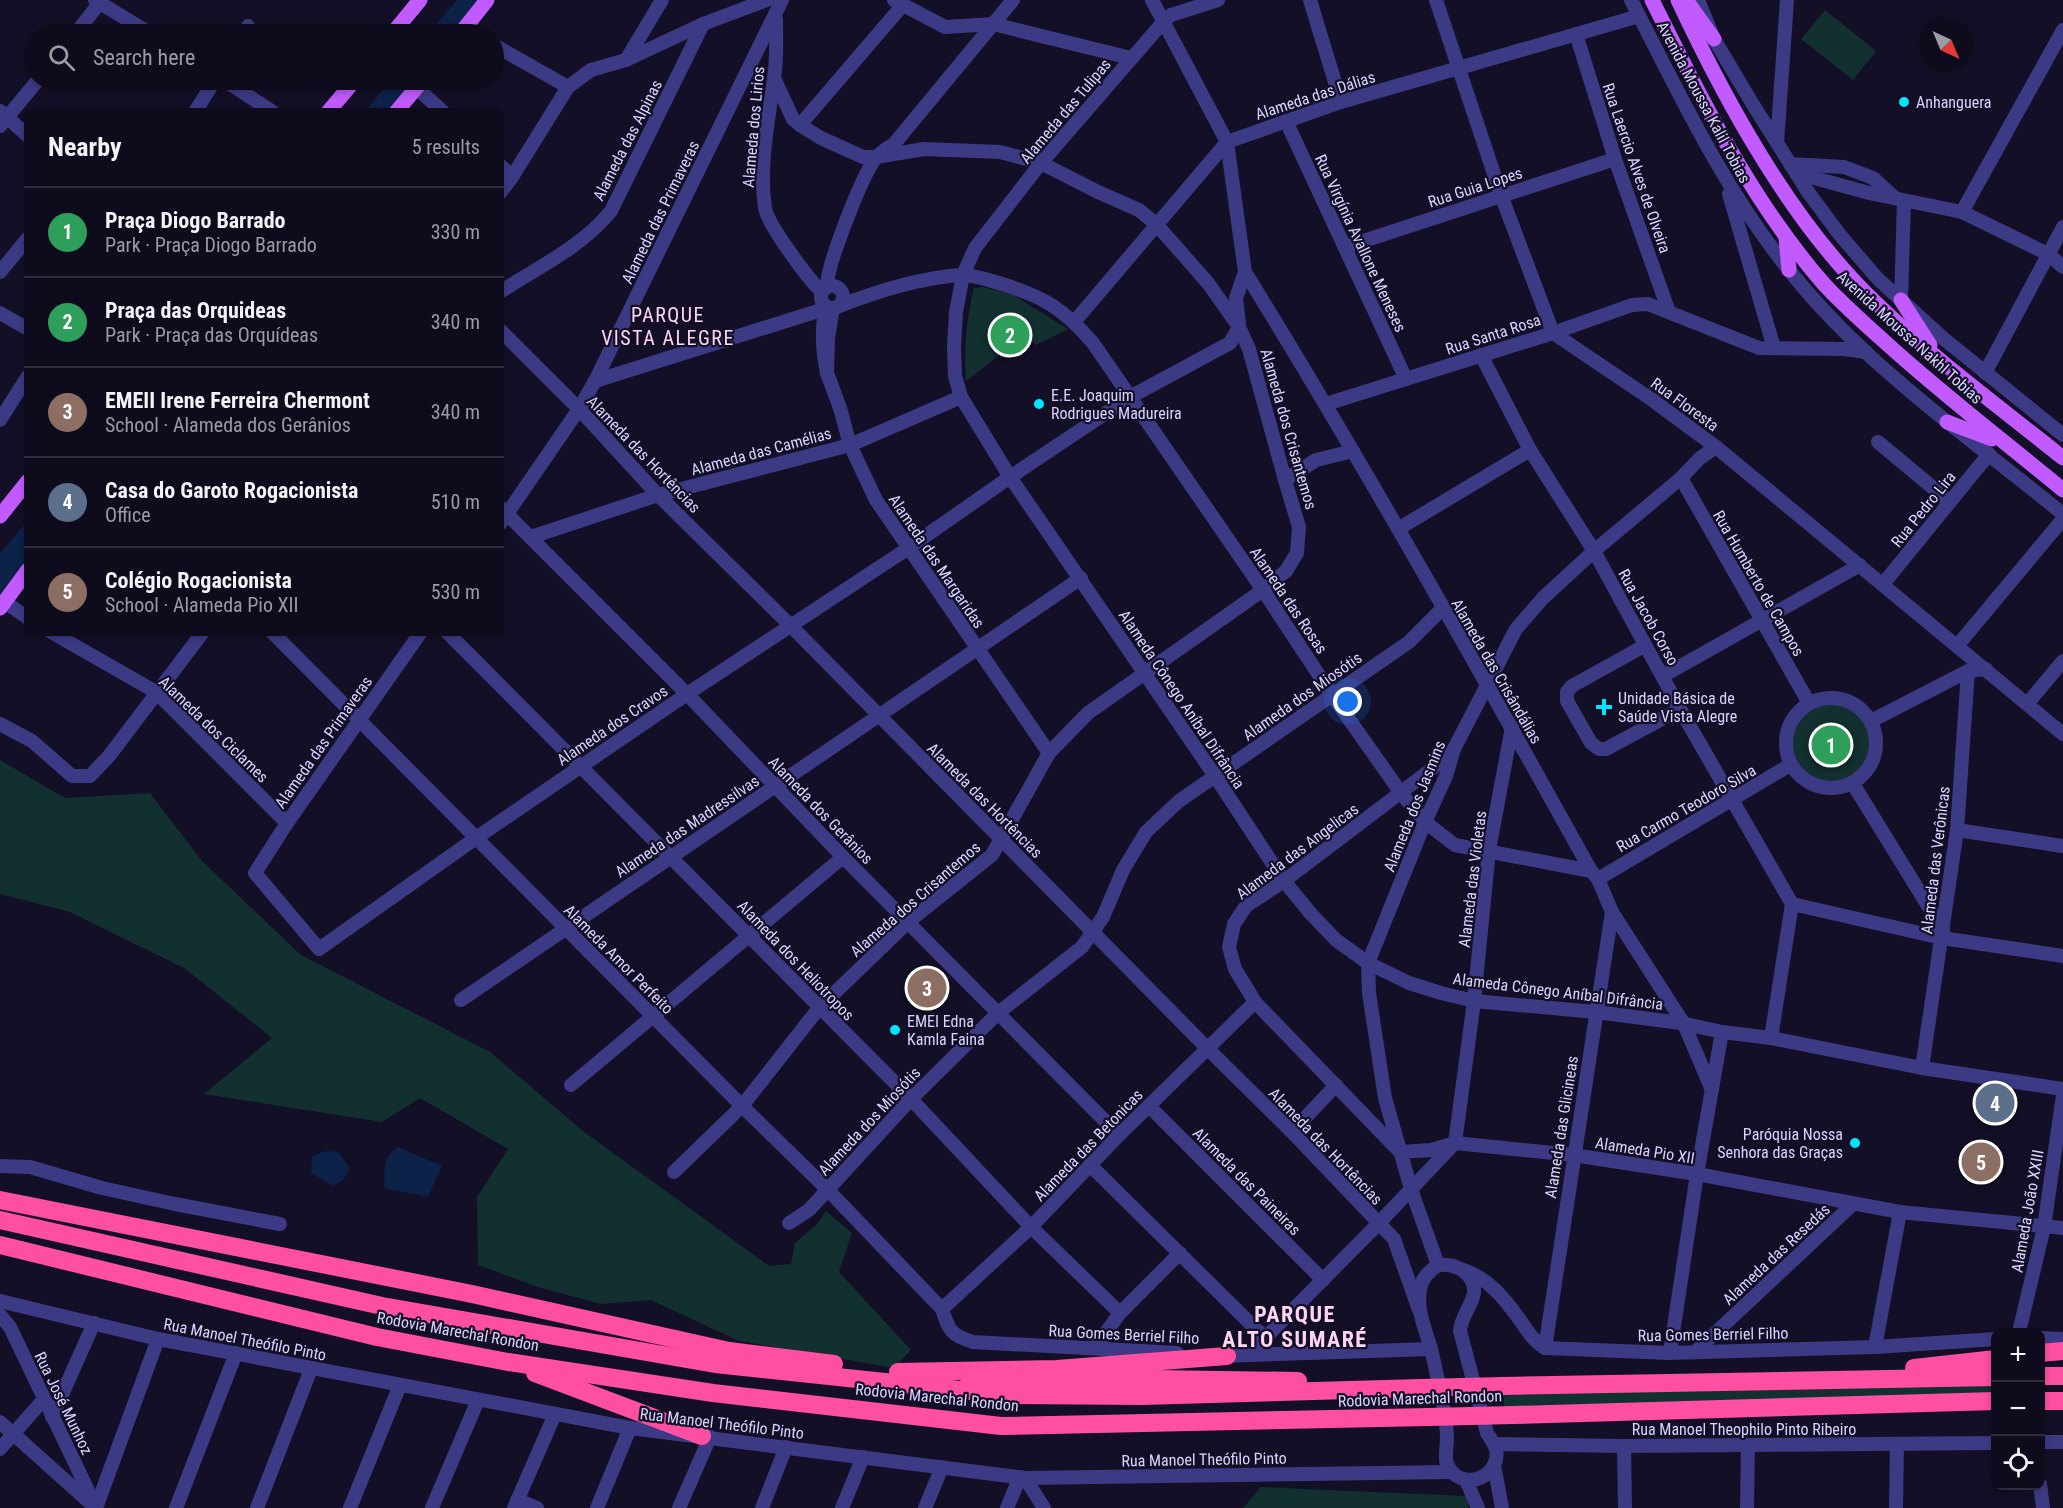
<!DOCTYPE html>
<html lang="en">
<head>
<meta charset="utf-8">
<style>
  :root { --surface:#0e0b1c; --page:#1c1929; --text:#f1f3f6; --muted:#9b9ba3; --line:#2e2b3b; --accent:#00e5ff }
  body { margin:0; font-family:"Roboto Condensed",sans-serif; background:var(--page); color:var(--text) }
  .controls { position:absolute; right:18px; bottom:18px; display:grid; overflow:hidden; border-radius:12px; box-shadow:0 3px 9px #0003 }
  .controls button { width:54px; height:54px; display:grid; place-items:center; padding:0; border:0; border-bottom:2px solid var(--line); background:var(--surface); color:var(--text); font:30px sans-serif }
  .compass { position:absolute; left:1919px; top:18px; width:54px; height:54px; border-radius:50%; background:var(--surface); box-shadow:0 3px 9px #0003; rotate:136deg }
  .you { position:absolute; left:1348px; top:702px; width:21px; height:21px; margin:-15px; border:4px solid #fff; border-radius:50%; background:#1a73e8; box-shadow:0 0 0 9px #1a73e833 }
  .badge { display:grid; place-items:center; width:39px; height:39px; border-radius:50%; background:var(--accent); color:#fff; font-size:20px; font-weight:700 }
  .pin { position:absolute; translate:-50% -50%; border:3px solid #fff; box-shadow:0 2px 6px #0006 }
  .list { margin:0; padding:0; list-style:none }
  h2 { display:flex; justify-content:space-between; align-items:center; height:78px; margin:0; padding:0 24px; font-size:26px }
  h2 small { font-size:20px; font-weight:400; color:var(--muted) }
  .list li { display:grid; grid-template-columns:39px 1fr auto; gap:18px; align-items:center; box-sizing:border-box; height:90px; padding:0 24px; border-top:2px solid var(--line) }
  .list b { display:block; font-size:22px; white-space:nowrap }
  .list p { margin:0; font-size:20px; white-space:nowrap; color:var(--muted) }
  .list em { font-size:20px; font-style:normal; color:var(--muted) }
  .icon { flex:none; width:33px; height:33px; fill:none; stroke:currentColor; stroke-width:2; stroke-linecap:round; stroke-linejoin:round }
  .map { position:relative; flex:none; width:2063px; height:1508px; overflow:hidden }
  .search { position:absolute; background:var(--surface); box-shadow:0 3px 9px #0003; left:24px; top:24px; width:480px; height:66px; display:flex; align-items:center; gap:15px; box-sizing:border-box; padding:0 21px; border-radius:33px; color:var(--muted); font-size:22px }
  .panel { position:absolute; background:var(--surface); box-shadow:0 3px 9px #0003; left:24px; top:108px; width:480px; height:528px; border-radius:12px }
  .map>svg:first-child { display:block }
</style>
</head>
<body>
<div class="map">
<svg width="2063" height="1508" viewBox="0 0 2063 1508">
  <rect width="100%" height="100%" fill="#130f26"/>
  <g fill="#12302f">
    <polygon points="1825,10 1876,51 1853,80 1801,39"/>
    <path d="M983 287 1013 295 1068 329 1036 345 1023 337 966 381C964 348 966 320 974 288Z"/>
    <circle cx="1831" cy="744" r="43"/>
    <polygon points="0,760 65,798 150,793 202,861 301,955 490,1052 583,1131 769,1266 791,1264 795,1243 816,1225 826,1211 852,1233 839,1272 911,1350 894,1368 739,1341 651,1300 601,1304 541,1288 478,1265 477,1197 508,1149 420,1098 382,1122 204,1094 272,1038 184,968 70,912 0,894"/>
    <polygon points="1996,1383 1995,1396 1504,1406 1503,1393"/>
    <polygon points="1261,1487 1466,1496 1469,1508 1243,1508"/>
  </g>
  <g fill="#0c2248">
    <polygon points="457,0 481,0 452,34 428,34"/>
    <polygon points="391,80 416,80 388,112 365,112"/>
    <polygon points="28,520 28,562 0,597 0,554"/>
    <path d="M398 1147 442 1166 428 1197 384 1188C386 1169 380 1160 398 1147Z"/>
    <polygon points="326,1151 338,1152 350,1168 343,1180 333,1186 311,1173 312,1156"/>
  </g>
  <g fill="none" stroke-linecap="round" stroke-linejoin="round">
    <g stroke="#3d3a85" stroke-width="14">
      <polyline points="95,0 151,34"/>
      <polyline points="894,0 945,27 993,24 1131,58"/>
      <polyline points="1152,0 1227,142 1245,272 1236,298 1239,324"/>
      <polyline points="1218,0 1171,15 1164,21 1041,163 975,248 963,275 956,312 954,347 955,376 961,397 1010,477 1215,776 1284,881 1312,915 1336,940 1368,963 1409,983 1441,993 1474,1001 1596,1012 1681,1023 1722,1032 1771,1038 1922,1068 2063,1089"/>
      <polyline points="1310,0 1341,102"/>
      <polyline points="1436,0 1501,195 1553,333 1651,399 1716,447 2063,734"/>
      <path d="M1631 0C1679 93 1723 188 1789 270 1865 366 1969 437 2063 514"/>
      <polyline points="1698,0 1714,39 1752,103 1808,192 1840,235 1878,279 1944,339 2063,435"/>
      <path d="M776 19C776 36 777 53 775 70 770 115 758 163 765 208 768 225 809 280 822 292"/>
      <polyline points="465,29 475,34"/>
      <polyline points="75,34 102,0"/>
      <polyline points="243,34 248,26"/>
      <polyline points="1576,34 1615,159 1669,312"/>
      <polyline points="494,45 568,87"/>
      <polyline points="626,60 662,0"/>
      <polyline points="224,80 273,112"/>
      <polyline points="416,87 443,112"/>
      <polyline points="0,111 28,136"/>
      <polyline points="195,112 215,80"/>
      <polyline points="1286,121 1406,379"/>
      <polyline points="800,125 902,6"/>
      <polyline points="0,126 38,80"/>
      <polyline points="1777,143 1787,0"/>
      <polyline points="1790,164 1844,167 1873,178 1895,198"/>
      <polyline points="500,165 512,177"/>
      <polyline points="1796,173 1869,193 1962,212 2048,254 2063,267"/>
      <polyline points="500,193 512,177 568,87 591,70 626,60 703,24 767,0"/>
      <polyline points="1729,194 1774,348"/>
      <polyline points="1962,212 2063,30"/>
      <polyline points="1345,247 1615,159"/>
      <polyline points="0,272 28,238"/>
      <path d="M1245 272C1366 468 1479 669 1591 871L1598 879 1612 912 1684 1024 1712 1090"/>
      <circle cx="832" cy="297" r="11"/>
      <path d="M827 287C826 267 862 176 875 159 879 153 888 148 894 144L1013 0"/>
      <path d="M500 292C537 268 583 246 611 211L703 24"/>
      <polyline points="1901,300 1904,201"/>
      <path d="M826 306C821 329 822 350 827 373L828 338 833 308"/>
      <path d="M837 307C877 291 918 278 961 275 975 275 989 280 1002 284 1044 297 1064 309 1093 343L1263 590 1332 695 1401 793 1425 822 1455 845 1591 871"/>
      <polyline points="0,313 28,329"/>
      <polyline points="1075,321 1227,142 1341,102 1639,16"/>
      <polyline points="500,330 579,409 658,495 790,625 1208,1049 1292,1132 1394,1239 1419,1310"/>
      <polyline points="1481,355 1530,450 1594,551 1680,709 1792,904 1771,1038"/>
      <polyline points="827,373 840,408 850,445 876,500 1049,753"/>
      <polyline points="1985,373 2063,227"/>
      <polyline points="595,381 818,311 824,305"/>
      <polyline points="1326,404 1553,333 1632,305 1648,304 1759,348 1844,349 1866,352"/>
      <polyline points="0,420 28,376"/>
      <polyline points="1878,442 1950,502"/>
      <polyline points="1681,478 1809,703"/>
      <polyline points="1285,480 1316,460 1353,451"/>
      <polyline points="500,507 687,694 843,857 1119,1135"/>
      <polyline points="500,524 579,409 595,381 782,0"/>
      <polyline points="1398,529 1530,450"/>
      <polyline points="531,537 658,495 850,445 961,397"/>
      <polyline points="1883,584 1989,454"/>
      <polyline points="5,602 28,618"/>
      <polyline points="51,632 156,692 287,823"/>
      <path d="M272 632 742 1106 828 1190 942 1309C949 1330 950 1335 973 1342L1177 1353"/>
      <polyline points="421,632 287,823 255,873 319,949 476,838 687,694 907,549 1010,477 1130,397 1230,343 1239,327"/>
      <polyline points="447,632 911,1099 1031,1227 1120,1313"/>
      <polyline points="1644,646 1572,686 1567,692 1567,701 1591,743 1599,749 1606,749 1680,709"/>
      <polyline points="1957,646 2063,519"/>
      <polyline points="1663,676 1860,565"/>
      <circle cx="1831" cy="743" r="45"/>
      <polyline points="2027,704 2063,661"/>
      <polyline points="1871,721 1968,671"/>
      <polyline points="0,724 32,741 72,776 90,776 109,756 203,632"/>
      <polyline points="1853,784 1943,930"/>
      <polyline points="1957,830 2063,846"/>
      <polyline points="1598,879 1790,765"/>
      <polyline points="1792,904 1942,938 2063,956"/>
      <polyline points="461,1000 1081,578"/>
      <polyline points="1922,1068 1957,830 1968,671 1986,669"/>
      <polyline points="571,1085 843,857"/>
      <polyline points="1149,1106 1323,1280"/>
      <polyline points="1292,1132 1336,1085"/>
      <polyline points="1455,1143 1474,1001 1489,850 1512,727"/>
      <polyline points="1399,1151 1255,1002 1235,969 1229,947 1234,924 1246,906 1284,881 1433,768 1454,749"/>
      <polyline points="1400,1152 1431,1150 1455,1143 1573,1155 1697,1174 1900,1212 2063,1228"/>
      <polyline points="1090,1165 1265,1338"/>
      <polyline points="0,1166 30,1167 102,1188 175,1204 280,1224"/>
      <polyline points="674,1172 742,1106 819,1008 908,922 992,855 1049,753 1088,713 1263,590 1286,571 1297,553 1299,527 1285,480 1249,349 1239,327 1208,283 1156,224 1139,210 1098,192 1041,163 1000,152 924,149 876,157 863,157 821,138 800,125 793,119 774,78"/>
      <polyline points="789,1223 809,1210 911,1099 998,1013 1082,947 1103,917 1123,870 1146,832 1179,801 1409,642 1442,609"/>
      <polyline points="1438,1265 1411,1189 1385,1098 1369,993 1368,963 1425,822 1446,776 1454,749 1516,629 1543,598 1594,551 1681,478 1700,458 1716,447"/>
      <path d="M1438 1265C1450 1264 1460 1266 1468 1275 1485 1296 1461 1310 1460 1331L1487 1433C1490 1438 1494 1443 1496 1449 1501 1473 1471 1490 1453 1473 1442 1463 1447 1452 1447 1439 1447 1431 1446 1423 1445 1416 1441 1395 1437 1374 1432 1353 1427 1332 1416 1312 1420 1290 1421 1279 1429 1271 1438 1265Z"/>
      <path d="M1464 1270C1489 1279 1504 1298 1520 1320 1527 1330 1533 1341 1545 1348L1670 1353 1875 1347 1996 1339"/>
      <polyline points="0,1301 158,1339 630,1428 1025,1478 1451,1472"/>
      <polyline points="942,1309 1031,1227 1119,1135 1255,1002"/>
      <polyline points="0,1315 10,1327 93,1501"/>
      <polyline points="2019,1332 2044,1227 2063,1095"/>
      <polyline points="2040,1338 2063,1339"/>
      <polyline points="1875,1347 1900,1212"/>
      <polyline points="1095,1348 1120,1313 1180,1253"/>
      <polyline points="1545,1348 1612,912"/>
      <polyline points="1695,1352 1853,1204"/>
      <polyline points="1670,1353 1697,1174 1722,1032"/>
      <polyline points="1252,1354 1265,1338 1378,1224 1453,1145"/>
      <polyline points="1220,1356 1431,1349"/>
      <polyline points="52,1417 94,1323"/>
      <polyline points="0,1422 96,1508 158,1339"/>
      <polyline points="2040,1442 2063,1442"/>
      <polyline points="1494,1444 1624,1446 1996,1443"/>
      <polyline points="1624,1446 1625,1508"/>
      <polyline points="0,1449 44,1399"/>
      <polyline points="1494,1465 1502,1508"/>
      <polyline points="1025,1478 1044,1508"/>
      <polyline points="1466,1480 1478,1508"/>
      <polyline points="2040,1484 2043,1508"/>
      <polyline points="517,1500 537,1508"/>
      <polyline points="176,1508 236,1353"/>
      <polyline points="257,1508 311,1369"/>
      <polyline points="350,1508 400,1385"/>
      <polyline points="432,1508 478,1400"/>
      <polyline points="514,1508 555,1414"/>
      <polyline points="597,1508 630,1428"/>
      <polyline points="679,1508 710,1437"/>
      <polyline points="762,1508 786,1447"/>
      <polyline points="842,1508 863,1457"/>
      <polyline points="925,1508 942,1467"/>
      <polyline points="1007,1508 1020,1477"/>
      <polyline points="1747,1508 1748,1445"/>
      <polyline points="1896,1508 1897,1444"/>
    </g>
    <g stroke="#c25bff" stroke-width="15">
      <path d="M1652 0C1701 99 1750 199 1823 283 1842 304 1864 323 1885 342 1942 394 2004 441 2063 490"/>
      <path d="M1678 0C1727 104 1793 225 1877 304 1935 360 2001 408 2063 458"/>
      <polyline points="1686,0 1714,39"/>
      <polyline points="392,34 420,0"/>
      <polyline points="460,34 487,0"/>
      <polyline points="328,112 355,80"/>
      <polyline points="396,112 423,80"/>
      <polyline points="1786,238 1789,270"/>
      <polyline points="1901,300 1930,345"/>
      <polyline points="1947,422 1992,439"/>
      <polyline points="0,516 28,481"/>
      <polyline points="0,608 28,570"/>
    </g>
    <g stroke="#ff4fa3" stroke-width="18">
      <polyline points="0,1200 472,1294 729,1351 834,1364"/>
      <polyline points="0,1220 382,1306 715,1364 1008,1395 1142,1396 1421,1388"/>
      <polyline points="0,1245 377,1337 508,1362 713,1393 1001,1426 1429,1417"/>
      <polyline points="2040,1353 2063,1351"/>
      <polyline points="1914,1368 1996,1359"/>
      <polyline points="898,1372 1057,1369 1227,1356"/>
      <polyline points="535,1373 702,1436"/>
      <polyline points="2040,1376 2063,1376"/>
      <polyline points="969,1378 1017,1382 1153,1379 1298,1381"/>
      <polyline points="1503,1386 1996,1377"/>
      <polyline points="2040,1401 2063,1401"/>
      <polyline points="1513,1415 1996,1401"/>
    </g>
    <g stroke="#ff4fa3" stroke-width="18">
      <polyline points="1421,1388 1503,1386"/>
      <polyline points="1429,1417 1513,1415"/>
    </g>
  </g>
  <g fill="#00e5ff" stroke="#130f26" stroke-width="2">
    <circle cx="1904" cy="102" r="6"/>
    <circle cx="1039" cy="404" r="6"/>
    <path d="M1601 698h6v6h6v6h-6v6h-6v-6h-6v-6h6z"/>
    <circle cx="895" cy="1030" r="6"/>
    <circle cx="1855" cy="1143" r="6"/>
  </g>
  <g text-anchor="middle" stroke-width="4.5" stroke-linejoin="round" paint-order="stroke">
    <g font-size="16" fill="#d9d4ff" stroke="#130f26">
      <text transform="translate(1315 95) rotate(-18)" y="6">Alameda das Dálias</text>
      <text transform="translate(1704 102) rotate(62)" y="6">Avenida Moussa Kalil Tobias</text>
      <text transform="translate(1065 111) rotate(-50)" y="6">Alameda das Tulipas</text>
      <text transform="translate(753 127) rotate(-85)" y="6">Alameda dos Lirios</text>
      <text transform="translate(627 140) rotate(-63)" y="6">Alameda das Alpinas</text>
      <text transform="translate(1637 168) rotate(71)" y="6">Rua Laercio Alves de Olveira</text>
      <text transform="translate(1475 187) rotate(-18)" y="6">Rua Guia Lopes</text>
      <text transform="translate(660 212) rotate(-64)" y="6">Alameda das Primaveras</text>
      <text transform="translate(1361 243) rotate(65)" y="6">Rua Virgínia Avallone Meneses</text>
      <text transform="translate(1493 334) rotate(-18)" y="6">Rua Santa Rosa</text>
      <text transform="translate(1910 337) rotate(42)" y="6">Avenida Moussa Nakhl Tobias</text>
      <text transform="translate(1685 404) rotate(36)" y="6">Rua Floresta</text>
      <text transform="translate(1289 429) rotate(74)" y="6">Alameda dos Crisantemos</text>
      <text transform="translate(761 451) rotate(-15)" y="6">Alameda das Camélias</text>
      <text transform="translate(644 454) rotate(46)" y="6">Alameda das Hortências</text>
      <text transform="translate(1923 509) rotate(-51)" y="6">Rua Pedro Lira</text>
      <text transform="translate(937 561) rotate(56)" y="6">Alameda das Margaridas</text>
      <text transform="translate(1759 583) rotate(60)" y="6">Rua Humberto de Campos</text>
      <text transform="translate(1289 600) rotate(56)" y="6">Alameda das Rosas</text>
      <text transform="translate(1649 617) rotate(61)" y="6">Rua Jacob Corso</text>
      <text transform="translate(1497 671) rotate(60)" y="6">Alameda das Crisândálias</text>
      <text transform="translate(1302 696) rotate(-35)" y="6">Alameda dos Miosótis</text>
      <text transform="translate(1182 699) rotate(56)" y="6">Alameda Cônego Aníbal Difrância</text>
      <text transform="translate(612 725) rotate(-34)" y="6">Alameda dos Cravos</text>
      <text transform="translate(214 729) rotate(44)" y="6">Alameda dos Ciclames</text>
      <text transform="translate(323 742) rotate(-55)" y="6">Alameda das Primaveras</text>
      <text transform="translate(985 800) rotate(45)" y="6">Alameda das Hortências</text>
      <text transform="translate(1414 806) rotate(-68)" y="6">Alameda dos Jasmins</text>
      <text transform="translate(1686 808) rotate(-30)" y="6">Rua Carmo Teodoro Silva</text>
      <text transform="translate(821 810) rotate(46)" y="6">Alameda dos Gerânios</text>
      <text transform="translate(687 826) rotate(-34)" y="6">Alameda das Madressilvas</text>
      <text transform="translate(1297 851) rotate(-37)" y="6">Alameda das Angelicas</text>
      <text transform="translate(1935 860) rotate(-83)" y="6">Alameda das Verônicas</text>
      <text transform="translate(1472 879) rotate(-83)" y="6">Alameda das Violetas</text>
      <text transform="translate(915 899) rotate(-41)" y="6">Alameda dos Crisantemos</text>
      <text transform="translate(619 959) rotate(45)" y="6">Alameda Amor Perfeito</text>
      <text transform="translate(796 960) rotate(46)" y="6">Alameda dos Heliotropos</text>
      <text transform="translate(1558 991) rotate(7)" y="6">Alameda Cônego Aníbal Difrância</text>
      <text transform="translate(869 1121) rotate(-47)" y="6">Alameda dos Miosótis</text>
      <text transform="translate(1561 1127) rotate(-81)" y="6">Alameda das Glicineas</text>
      <text transform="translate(1088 1145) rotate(-46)" y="6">Alameda das Betonicas</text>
      <text transform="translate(1326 1146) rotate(46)" y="6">Alameda das Hortências</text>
      <text transform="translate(1645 1150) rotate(9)" y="6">Alameda Pio XII</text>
      <text transform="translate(1247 1181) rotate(45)" y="6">Alameda das Paineiras</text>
      <text transform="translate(2027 1211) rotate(-80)" y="6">Alameda João XXIII</text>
      <text transform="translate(1776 1254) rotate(-43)" y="6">Alameda das Resedás</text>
      <text transform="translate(458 1331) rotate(10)" y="6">Rodovia Marechal Rondon</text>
      <text transform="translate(1124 1334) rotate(3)" y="6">Rua Gomes Berriel Filho</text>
      <text transform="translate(1713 1334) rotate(-1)" y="6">Rua Gomes Berriel Filho</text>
      <text transform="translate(245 1339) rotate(11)" y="6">Rua Manoel Theófilo Pinto</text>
      <text transform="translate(937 1397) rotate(6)" y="6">Rodovia Marechal Rondon</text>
      <text transform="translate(1420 1398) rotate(-2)" y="6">Rodovia Marechal Rondon</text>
      <text transform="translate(64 1403) rotate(64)" y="6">Rua José Munhoz</text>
      <text transform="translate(722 1423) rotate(7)" y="6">Rua Manoel Theófilo Pinto</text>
      <text x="1744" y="1435">Rua Manoel Theophilo Pinto Ribeiro</text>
      <text transform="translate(1204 1459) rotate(-1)" y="6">Rua Manoel Theófilo Pinto</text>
    </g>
    <g font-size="16" fill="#d9d4ff" stroke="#130f26" text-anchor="start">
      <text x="1916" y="108">Anhanguera</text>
      <text x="1051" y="401">E.E. Joaquim<tspan x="1051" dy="18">Rodrigues Madureira</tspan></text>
      <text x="1618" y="704">Unidade Básica de<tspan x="1618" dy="18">Saúde Vista Alegre</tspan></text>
      <text x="907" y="1027">EMEI Edna<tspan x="907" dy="18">Kamla Faina</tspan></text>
      <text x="1843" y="1140" text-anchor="end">Paróquia Nossa<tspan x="1843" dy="18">Senhora das Graças</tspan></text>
    </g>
    <g font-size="20" letter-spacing="1.5" fill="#ffd6f0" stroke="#130f26">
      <text x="668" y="322">PARQUE<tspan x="668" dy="23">VISTA ALEGRE</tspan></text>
    </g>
    <g font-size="22" font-weight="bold" letter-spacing="1.5" fill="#ffd6f0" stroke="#130f26">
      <text x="1295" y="1322">PARQUE<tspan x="1295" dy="25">ALTO SUMARÉ</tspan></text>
    </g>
  </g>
</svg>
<div class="controls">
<button>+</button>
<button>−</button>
<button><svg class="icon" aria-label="locate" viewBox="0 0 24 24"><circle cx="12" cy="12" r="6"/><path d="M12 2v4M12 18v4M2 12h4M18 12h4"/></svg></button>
</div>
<svg class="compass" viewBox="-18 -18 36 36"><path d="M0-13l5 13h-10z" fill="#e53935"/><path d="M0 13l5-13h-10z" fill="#9b9ba3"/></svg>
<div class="you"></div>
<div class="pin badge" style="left:1831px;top:745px;background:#2e9e5b">1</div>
<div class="pin badge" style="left:1010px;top:335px;background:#2e9e5b">2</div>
<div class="pin badge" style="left:927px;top:988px;background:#8d6e63">3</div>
<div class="pin badge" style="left:1995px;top:1103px;background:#5c6f8a">4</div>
<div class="pin badge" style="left:1981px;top:1162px;background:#8d6e63">5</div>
<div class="search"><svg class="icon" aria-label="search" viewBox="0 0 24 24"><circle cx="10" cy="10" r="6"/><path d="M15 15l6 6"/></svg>Search here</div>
<section class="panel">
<h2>Nearby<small>5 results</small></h2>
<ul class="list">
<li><span class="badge" style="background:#2e9e5b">1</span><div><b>Praça Diogo Barrado</b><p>Park · Praça Diogo Barrado</p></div><em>330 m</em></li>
<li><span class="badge" style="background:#2e9e5b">2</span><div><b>Praça das Orquideas</b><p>Park · Praça das Orquídeas</p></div><em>340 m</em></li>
<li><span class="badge" style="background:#8d6e63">3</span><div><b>EMEII Irene Ferreira Chermont</b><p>School · Alameda dos Gerânios</p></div><em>340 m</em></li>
<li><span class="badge" style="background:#5c6f8a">4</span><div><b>Casa do Garoto Rogacionista</b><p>Office</p></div><em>510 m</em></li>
<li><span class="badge" style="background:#8d6e63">5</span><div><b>Colégio Rogacionista</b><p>School · Alameda Pio XII</p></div><em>530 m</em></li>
</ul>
</section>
</div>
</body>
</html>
